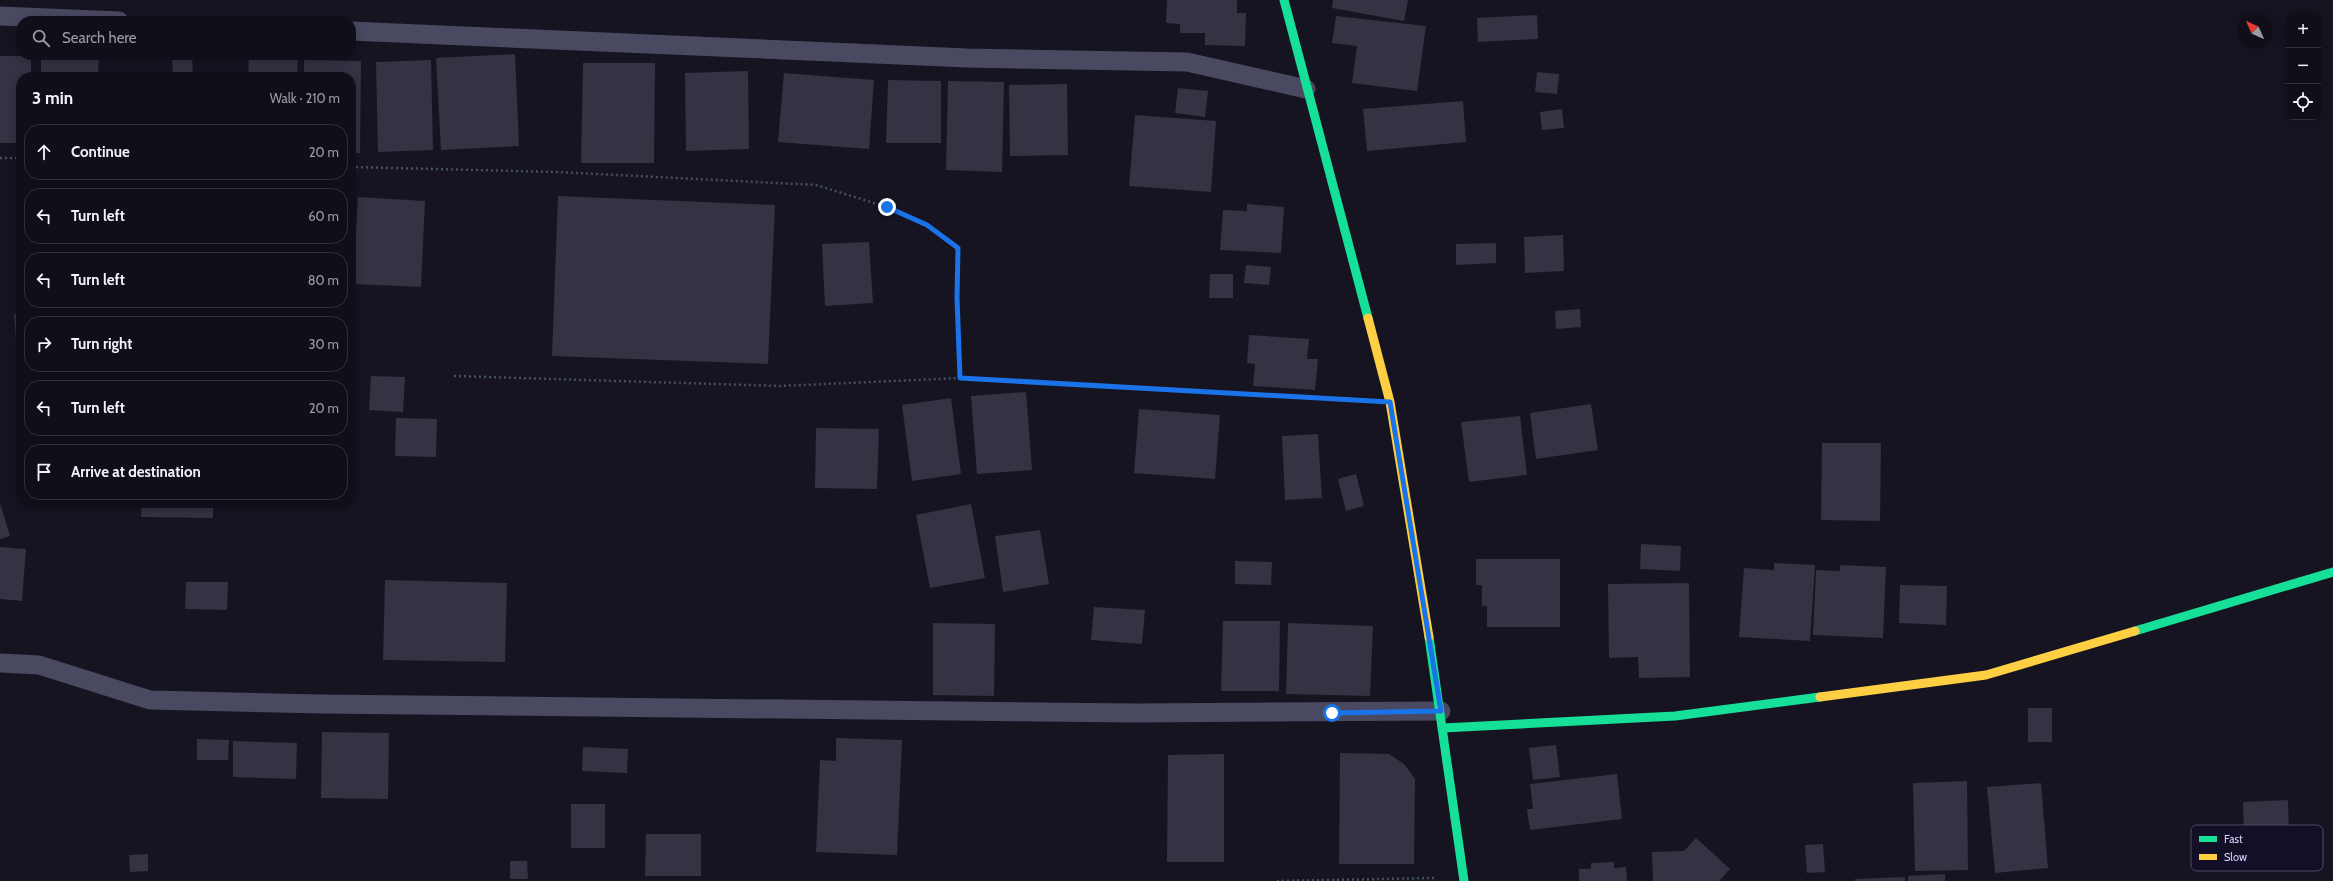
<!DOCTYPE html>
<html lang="en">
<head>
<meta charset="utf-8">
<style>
  :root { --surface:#100f19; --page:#191822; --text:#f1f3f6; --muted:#9c9ca2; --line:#302f38 }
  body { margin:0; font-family:Cabin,sans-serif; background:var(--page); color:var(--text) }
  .controls { position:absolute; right:12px; top:12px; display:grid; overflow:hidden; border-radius:8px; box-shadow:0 2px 10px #0003 }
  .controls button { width:36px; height:36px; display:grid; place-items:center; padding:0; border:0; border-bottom:1px solid var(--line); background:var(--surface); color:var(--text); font:20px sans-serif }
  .compass { position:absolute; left:2237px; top:12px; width:36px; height:36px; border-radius:50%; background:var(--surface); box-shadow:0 2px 10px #0003; rotate:315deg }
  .stop { position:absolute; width:12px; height:12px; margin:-9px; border:3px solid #1a73e8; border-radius:50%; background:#fff }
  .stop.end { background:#1a73e8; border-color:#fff; box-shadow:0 1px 4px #0008 }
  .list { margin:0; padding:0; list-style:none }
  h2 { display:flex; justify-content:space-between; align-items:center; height:52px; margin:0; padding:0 16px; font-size:17px }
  h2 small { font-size:13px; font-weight:400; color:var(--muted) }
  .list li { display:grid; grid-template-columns:26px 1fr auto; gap:12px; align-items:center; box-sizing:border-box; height:56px; margin:0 8px 8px; padding:0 8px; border:1px solid var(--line); border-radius:16px }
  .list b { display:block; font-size:15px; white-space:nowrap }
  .list em { font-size:13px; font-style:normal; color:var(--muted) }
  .icon { flex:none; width:22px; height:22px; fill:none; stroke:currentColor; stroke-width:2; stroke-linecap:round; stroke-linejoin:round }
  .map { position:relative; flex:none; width:2333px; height:881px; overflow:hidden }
  .search { position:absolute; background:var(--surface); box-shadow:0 2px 10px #0003; left:16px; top:16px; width:340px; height:44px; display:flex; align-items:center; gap:10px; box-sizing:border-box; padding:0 14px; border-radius:16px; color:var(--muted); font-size:15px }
  .panel { position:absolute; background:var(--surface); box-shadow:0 2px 10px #0003; left:16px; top:72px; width:340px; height:436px; border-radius:16px }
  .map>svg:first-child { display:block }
</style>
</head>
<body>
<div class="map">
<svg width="2333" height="881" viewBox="0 0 2333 881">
  <rect width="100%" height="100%" fill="#161421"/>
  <g fill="#343243">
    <polygon points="1167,0 1237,0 1237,13 1246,13 1245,46 1205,45 1205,33 1180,33 1180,24 1166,23"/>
    <polygon points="1333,0 1408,0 1404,21 1332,8"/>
    <polygon points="1537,15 1538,39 1478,42 1477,18"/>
    <polygon points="1336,16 1426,26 1417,91 1352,83 1357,46 1332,43"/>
    <polygon points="515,54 519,146 441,150 436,58"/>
    <polygon points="41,55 99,55 98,77 41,77"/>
    <polygon points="172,55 192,55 193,77 173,77"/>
    <polygon points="249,55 298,55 297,77 248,77"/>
    <polygon points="0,56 31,56 31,77 21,77 21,143 0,143"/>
    <polygon points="304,60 361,61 360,153 351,153 351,77 304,77"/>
    <polygon points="431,60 433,150 378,152 376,62"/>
    <polygon points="583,63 655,63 654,163 581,163"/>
    <polygon points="748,71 749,149 686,151 685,73"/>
    <polygon points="1537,72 1559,74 1557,94 1535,92"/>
    <polygon points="784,73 874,80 869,149 778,142"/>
    <polygon points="888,80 941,81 941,143 886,143"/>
    <polygon points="948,81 1004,82 1002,172 946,170"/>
    <polygon points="1067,84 1068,155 1010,156 1009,85"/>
    <polygon points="1178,88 1208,91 1205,117 1175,113"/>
    <polygon points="1463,101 1466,142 1367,151 1363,109"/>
    <polygon points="1562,109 1564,128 1542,130 1540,112"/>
    <polygon points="1135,115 1216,121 1211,192 1129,186"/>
    <polygon points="558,196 775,205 768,364 552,356"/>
    <polygon points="358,197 425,201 421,287 353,284"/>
    <polygon points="1247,204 1284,207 1281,253 1220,250 1223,210 1247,211"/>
    <polygon points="1563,235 1564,271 1525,273 1524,237"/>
    <polygon points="869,242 873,303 825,306 822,244"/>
    <polygon points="1496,243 1496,263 1456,265 1456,244"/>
    <polygon points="1246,265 1271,267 1269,285 1244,283"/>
    <polygon points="1210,274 1233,274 1233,298 1209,298"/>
    <polygon points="1580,309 1581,327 1556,329 1555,311"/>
    <polygon points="21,313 21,339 16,339 14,314"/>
    <polygon points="1249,335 1309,339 1307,359 1318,359 1315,390 1253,386 1255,364 1247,363"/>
    <polygon points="371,376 405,377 403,412 369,410"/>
    <polygon points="1026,392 1032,470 977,474 971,396"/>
    <polygon points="951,398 961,474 912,481 902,405"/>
    <polygon points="1591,404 1598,450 1536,459 1530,413"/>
    <polygon points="1139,409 1220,415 1215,479 1134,473"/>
    <polygon points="1520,416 1527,475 1469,482 1461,422"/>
    <polygon points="396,418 437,419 436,457 395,456"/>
    <polygon points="816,428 879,429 877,489 815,488"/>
    <polygon points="1318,434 1322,498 1285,500 1282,436"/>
    <polygon points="1822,443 1881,443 1880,521 1821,520"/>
    <polygon points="1356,474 1364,506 1346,511 1338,479"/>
    <polygon points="0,503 10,536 0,539"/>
    <polygon points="142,503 213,503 213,518 141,517"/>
    <polygon points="971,504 985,578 930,588 916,515"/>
    <polygon points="1040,530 1049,584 1003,592 995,536"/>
    <polygon points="1641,544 1681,546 1680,571 1640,569"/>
    <polygon points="0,547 26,549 22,601 0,599"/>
    <polygon points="1476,559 1560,559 1560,627 1487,627 1487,606 1482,606 1482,585 1476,585"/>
    <polygon points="1235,561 1272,562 1271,585 1235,584"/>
    <polygon points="1774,563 1815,565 1810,641 1739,637 1744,568 1774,570"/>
    <polygon points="1840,565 1886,567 1883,638 1813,635 1816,570 1840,571"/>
    <polygon points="385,580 507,583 505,662 383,660"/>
    <polygon points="186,582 228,582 227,610 185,609"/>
    <polygon points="1689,583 1690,677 1639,678 1638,657 1609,658 1608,584"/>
    <polygon points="1900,585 1947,586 1946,625 1899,623"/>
    <polygon points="1094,607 1145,610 1142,644 1091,640"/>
    <polygon points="1223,621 1280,621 1279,691 1221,691"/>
    <polygon points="933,623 995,624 994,696 933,695"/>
    <polygon points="1288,623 1373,626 1370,696 1286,694"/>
    <rect x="2028" y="708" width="24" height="34"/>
    <polygon points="322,732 389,733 388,799 321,798"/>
    <polygon points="836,738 902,740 897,855 816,852 820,760 836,761"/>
    <polygon points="197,739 229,740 228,760 197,760"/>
    <polygon points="233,741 297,743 296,779 233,777"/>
    <polygon points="1556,745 1560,777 1533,780 1529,748"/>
    <polygon points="583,747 628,749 627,773 582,771"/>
    <polygon points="1340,753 1389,754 1404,764 1415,779 1414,864 1339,864"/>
    <polygon points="1224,754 1224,862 1167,862 1168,755"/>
    <polygon points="1617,774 1622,819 1530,830 1527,809 1533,809 1530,784"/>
    <polygon points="1967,781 1968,870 1915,871 1913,783"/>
    <polygon points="2041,783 2048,868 1995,873 1987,787"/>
    <polygon points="2288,800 2289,832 2244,834 2243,802"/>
    <rect x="571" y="804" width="34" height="44"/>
    <polygon points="646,834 701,834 701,876 645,876"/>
    <polygon points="1696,838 1730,869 1719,881 1653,881 1652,852 1684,851"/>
    <polygon points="1823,844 1825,872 1807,873 1805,845"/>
    <polygon points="148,854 148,871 130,872 129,855"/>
    <polygon points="510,861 527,861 528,879 510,879"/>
    <polygon points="1614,862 1614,868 1626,867 1627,881 1579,881 1579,869 1591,869 1591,863"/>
    <polygon points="1945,874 1945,881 1908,881 1908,876"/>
    <polygon points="1905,877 1905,881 1855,881 1855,879"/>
  </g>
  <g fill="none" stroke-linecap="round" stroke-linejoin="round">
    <g stroke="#44505f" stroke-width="2.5" stroke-dasharray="2 3" stroke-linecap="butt">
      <polyline points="0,158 21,158"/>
      <polyline points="351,167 558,172 816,185 887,207 927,225 958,248 957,298 960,377"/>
      <polyline points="454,376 780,386 960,378 1359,400"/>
      <polyline points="1277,881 1434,878"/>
    </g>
    <g stroke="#4a4962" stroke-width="19">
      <polyline points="0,16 119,21"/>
      <polyline points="351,31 967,58 1187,62 1306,89"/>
      <polyline points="0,663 39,665 150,700 321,704 1136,713 1441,711"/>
    </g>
    <g stroke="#16e098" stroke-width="9">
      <polyline points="1284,0 1368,318"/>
      <polyline points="2135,631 2333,572"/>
      <polyline points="1429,637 1464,881"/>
      <polyline points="1443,728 1675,716 1820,697"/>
    </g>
    <g stroke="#ffcf43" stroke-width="9">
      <polyline points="1368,318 1390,402 1429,637"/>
      <polyline points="1820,697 1986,675 2135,631"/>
    </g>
  </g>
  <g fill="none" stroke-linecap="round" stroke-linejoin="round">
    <polyline stroke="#1a73e8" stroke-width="5" points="887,207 927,225 958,248 957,298 960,378 1390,402 1441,711 1332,713"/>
  </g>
  <rect x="2191" y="825" width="132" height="46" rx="6" fill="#130f26" stroke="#4e4a67" stroke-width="1"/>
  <rect x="2199" y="836" width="18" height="6" fill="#16e098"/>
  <rect x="2199" y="854" width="18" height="6" fill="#ffcf43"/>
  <g font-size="11" fill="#d9d4ff">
    <text x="2224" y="843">Fast</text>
    <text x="2224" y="861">Slow</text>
  </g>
</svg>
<div class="controls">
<button>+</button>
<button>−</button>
<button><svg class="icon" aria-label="locate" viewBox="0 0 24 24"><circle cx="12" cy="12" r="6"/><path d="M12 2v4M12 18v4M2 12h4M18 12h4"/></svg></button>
</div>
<svg class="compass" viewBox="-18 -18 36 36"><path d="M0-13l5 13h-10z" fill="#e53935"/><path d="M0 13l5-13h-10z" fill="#9c9ca2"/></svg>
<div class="stop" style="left:1332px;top:713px"></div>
<div class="stop end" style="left:887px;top:207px"></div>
<div class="search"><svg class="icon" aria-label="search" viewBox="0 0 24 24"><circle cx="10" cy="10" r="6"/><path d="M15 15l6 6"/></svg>Search here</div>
<section class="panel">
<h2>3 min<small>Walk · 210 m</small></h2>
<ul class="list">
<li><svg class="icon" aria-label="ahead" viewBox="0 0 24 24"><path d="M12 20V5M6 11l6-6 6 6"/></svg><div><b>Continue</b></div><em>20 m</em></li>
<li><svg class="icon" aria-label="left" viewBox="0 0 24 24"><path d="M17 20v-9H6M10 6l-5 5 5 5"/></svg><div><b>Turn left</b></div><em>60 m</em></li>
<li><svg class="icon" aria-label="left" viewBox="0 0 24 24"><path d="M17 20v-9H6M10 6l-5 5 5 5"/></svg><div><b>Turn left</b></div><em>80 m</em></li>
<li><svg class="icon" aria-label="right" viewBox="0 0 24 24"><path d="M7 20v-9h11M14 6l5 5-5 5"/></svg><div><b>Turn right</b></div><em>30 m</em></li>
<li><svg class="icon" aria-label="left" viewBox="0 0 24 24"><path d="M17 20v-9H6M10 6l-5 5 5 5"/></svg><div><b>Turn left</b></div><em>20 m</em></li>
<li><svg class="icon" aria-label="arrive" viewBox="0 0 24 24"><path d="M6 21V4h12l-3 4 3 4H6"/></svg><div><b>Arrive at destination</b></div></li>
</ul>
</section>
</div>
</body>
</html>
